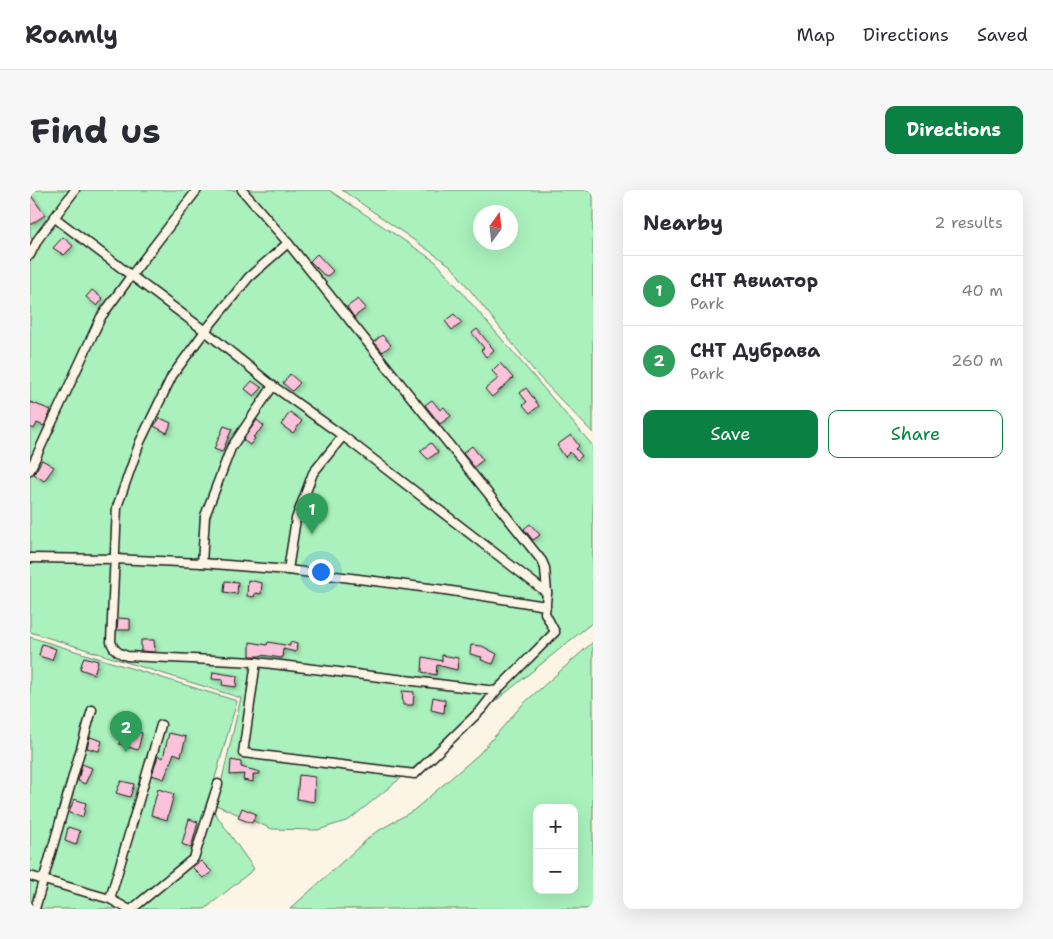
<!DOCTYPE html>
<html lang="en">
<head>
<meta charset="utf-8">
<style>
  :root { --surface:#fff; --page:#f7f7f7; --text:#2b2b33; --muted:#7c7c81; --line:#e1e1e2; --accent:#0b8043 }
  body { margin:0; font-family:"Shantell Sans",sans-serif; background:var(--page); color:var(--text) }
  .controls { position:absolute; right:15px; bottom:15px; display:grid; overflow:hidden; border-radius:10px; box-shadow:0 5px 20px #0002 }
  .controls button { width:45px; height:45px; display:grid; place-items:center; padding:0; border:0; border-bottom:1px solid var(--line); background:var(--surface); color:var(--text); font:25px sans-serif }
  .compass { position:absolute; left:443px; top:15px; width:45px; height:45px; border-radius:50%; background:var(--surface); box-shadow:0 5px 20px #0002; rotate:15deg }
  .you { position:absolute; left:290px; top:381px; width:18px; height:18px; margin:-12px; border:4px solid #fff; border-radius:50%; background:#1a73e8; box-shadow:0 0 0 8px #1a73e833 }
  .badge { display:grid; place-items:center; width:32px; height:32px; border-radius:50%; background:var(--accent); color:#fff; font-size:16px; font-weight:700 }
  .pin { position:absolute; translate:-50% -41px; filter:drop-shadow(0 1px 2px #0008) }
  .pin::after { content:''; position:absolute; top:26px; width:18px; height:15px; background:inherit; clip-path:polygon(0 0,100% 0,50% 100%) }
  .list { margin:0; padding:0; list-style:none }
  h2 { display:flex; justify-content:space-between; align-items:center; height:65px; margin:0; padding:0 20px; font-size:21px }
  h2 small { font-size:16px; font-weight:400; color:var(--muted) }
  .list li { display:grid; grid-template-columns:32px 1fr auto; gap:15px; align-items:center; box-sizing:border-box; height:70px; padding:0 20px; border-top:1px solid var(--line) }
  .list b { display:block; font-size:19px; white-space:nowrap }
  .list p { margin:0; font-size:16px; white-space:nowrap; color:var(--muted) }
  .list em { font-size:16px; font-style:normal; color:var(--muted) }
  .actions { display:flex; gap:10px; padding:15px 20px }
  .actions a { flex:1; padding:11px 0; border:1px solid var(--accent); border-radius:10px; text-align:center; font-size:18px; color:var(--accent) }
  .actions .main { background:var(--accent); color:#fff }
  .map { position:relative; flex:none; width:563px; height:719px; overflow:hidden; border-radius:10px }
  header { display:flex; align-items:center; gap:30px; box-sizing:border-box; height:70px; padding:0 25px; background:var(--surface); border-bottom:1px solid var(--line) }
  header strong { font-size:24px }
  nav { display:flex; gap:28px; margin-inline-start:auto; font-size:18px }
  .intro { display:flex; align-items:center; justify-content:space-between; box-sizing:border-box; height:120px; padding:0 30px }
  h1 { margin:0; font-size:35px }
  .button { padding:12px 22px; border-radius:10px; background:var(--accent); color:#fff; font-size:18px; font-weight:700 }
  main { display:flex; gap:30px; padding:0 30px }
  aside { flex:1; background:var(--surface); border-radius:10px; box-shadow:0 5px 20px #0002 }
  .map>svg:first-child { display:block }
</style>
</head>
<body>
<header>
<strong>Roamly</strong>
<nav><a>Map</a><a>Directions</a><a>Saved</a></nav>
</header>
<div class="intro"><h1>Find us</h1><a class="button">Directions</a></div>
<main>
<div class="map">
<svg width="563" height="719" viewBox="0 0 563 719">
  <defs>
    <filter id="shadow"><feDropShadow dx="2" dy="2" stdDeviation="2.5" flood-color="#0004"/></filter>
  </defs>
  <rect width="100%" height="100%" fill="#fcf5e5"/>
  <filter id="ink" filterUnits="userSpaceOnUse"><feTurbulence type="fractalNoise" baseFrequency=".02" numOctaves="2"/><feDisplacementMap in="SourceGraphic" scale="10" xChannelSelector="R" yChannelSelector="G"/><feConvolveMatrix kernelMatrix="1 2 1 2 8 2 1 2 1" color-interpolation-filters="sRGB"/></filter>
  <g filter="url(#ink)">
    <g fill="#aaf1bd" stroke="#63866c" fill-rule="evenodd">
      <polygon points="0,0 299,0 406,72 563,256 563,432 319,630 288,640 242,639 186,615 211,508 0,442 0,59 3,51 0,46"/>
      <path d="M312 0H563V243L509 187 421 76ZM480 22V52H450V22Z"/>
      <polygon points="0,447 207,511 178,613 224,679 175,719 0,719"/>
      <path d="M563 452V719H260L343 644 384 620 449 564 493 514ZM507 618H544V700H507Z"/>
    </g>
    <g fill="#fbc3da" stroke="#1c1c1c" filter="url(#shadow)">
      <polygon points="0,4 15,25 0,35"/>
      <polygon points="33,47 43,56 34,65 23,58"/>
      <polygon points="287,64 303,81 296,87 280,71"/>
      <polygon points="62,100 73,109 67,116 56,107"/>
      <polygon points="328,109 336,118 324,127 317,117"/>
      <polygon points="424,124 432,133 422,140 415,131"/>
      <polygon points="447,139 464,160 456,167 451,160 454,158 442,143"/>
      <polygon points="352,145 361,155 353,162 344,152"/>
      <polygon points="470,173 483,188 462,207 455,199 469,188 462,181"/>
      <polygon points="260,184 270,193 262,201 253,193"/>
      <polygon points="222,191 232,198 224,206 215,199"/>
      <polygon points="496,198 509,216 500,223 493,215 497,212 490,203"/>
      <polygon points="402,210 410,220 414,217 421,226 410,234 395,215"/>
      <polygon points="0,212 21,220 14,236 7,233 4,239 0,237"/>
      <polygon points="260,222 272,231 263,243 251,235"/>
      <polygon points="130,228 141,233 137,243 124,236"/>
      <polygon points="227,230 234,236 223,247 225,248 220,255 213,250"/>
      <polygon points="194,236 202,239 192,262 184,259"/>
      <polygon points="541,245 549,256 546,259 552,266 547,270 540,262 535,267 527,255"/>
      <polygon points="401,253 408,262 398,269 390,261"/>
      <polygon points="442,256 453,270 444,277 433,263"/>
      <polygon points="12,270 24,277 14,291 4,284"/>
      <polygon points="500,334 510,345 503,350 494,339"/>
      <polygon points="218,390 232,393 231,404 225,403 224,407 217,406"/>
      <polygon points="195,391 208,392 207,404 194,402"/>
      <polygon points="88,428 100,429 100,440 87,440"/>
      <polygon points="111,450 124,450 125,462 111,461"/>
      <polygon points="220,452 237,455 238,452 260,456 260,452 267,454 266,462 253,459 252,468 231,465 231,466 220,466"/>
      <polygon points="12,454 26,459 22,470 9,466"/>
      <polygon points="441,455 452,456 467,464 463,474 451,470 452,467 440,464"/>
      <polygon points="412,465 428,468 427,480 407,475 406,485 392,482 393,467 412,471"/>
      <polygon points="54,467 68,471 64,484 50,479"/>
      <polygon points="183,482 207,486 206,497 192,495 193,490 182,489"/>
      <polygon points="372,501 384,502 383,515 373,515"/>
      <polygon points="403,507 415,510 414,523 401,520"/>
      <polygon points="95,538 112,543 108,560 89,554"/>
      <polygon points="139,543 156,547 151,566 144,563 134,589 122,585 128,566 133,568"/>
      <polygon points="60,547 72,551 69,561 57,558"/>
      <polygon points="201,570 211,572 211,577 230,582 230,584 223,584 223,592 213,590 214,584 200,585"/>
      <polygon points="52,574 62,578 55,594 48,591"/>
      <polygon points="269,585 285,587 284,612 267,609"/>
      <polygon points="91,591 104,594 100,607 86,603"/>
      <polygon points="128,599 144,604 137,630 121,625"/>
      <polygon points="44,609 56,613 53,627 39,623"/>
      <polygon points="212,618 226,624 222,633 208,628"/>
      <polygon points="159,629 168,632 161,658 152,654"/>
      <polygon points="38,637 50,641 46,655 35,651"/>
      <polygon points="171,671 182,682 173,688 162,677"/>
    </g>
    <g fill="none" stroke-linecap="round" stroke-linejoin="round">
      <g stroke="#1c1c1c" stroke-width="11">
        <g id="street">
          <polyline points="212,0 258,53 512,371 515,378 517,403 515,423 525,442 466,501 452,519 385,584 213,563 226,472"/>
          <polyline points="25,28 175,141 243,196 313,246 517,403"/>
          <path d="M258 53 219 87 175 141 142 186 110 252 87 317 81 452C84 461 89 463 97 466L226 472 466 501"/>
          <polyline points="0,65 8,49 45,0"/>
          <polyline points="0,280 71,127 101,86 167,0"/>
          <polyline points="0,368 84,369 172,373 258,380 415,400 516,416"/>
          <polyline points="172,373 175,326 201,258 243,196"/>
          <polyline points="258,380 266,329 283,283 313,246"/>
          <polyline points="0,686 80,709 98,719"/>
          <polyline points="80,709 131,535"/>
          <polyline points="5,719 62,520"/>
          <polyline points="102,719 164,668 188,594"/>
        </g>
      </g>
      <use href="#street" stroke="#fcf5e5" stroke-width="8"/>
    </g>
  </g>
</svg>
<div class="controls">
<button>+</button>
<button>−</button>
</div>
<svg class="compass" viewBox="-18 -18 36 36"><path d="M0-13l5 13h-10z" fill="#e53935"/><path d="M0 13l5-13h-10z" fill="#7c7c81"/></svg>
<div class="you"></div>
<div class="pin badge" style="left:282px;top:344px;background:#2e9e5b">1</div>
<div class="pin badge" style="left:96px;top:562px;background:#2e9e5b">2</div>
</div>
<aside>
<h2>Nearby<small>2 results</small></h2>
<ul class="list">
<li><span class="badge" style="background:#2e9e5b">1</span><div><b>СНТ Авиатор</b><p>Park</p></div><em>40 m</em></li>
<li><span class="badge" style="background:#2e9e5b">2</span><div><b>СНТ Дубрава</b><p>Park</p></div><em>260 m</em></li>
</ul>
<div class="actions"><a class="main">Save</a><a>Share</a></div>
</aside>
</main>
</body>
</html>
